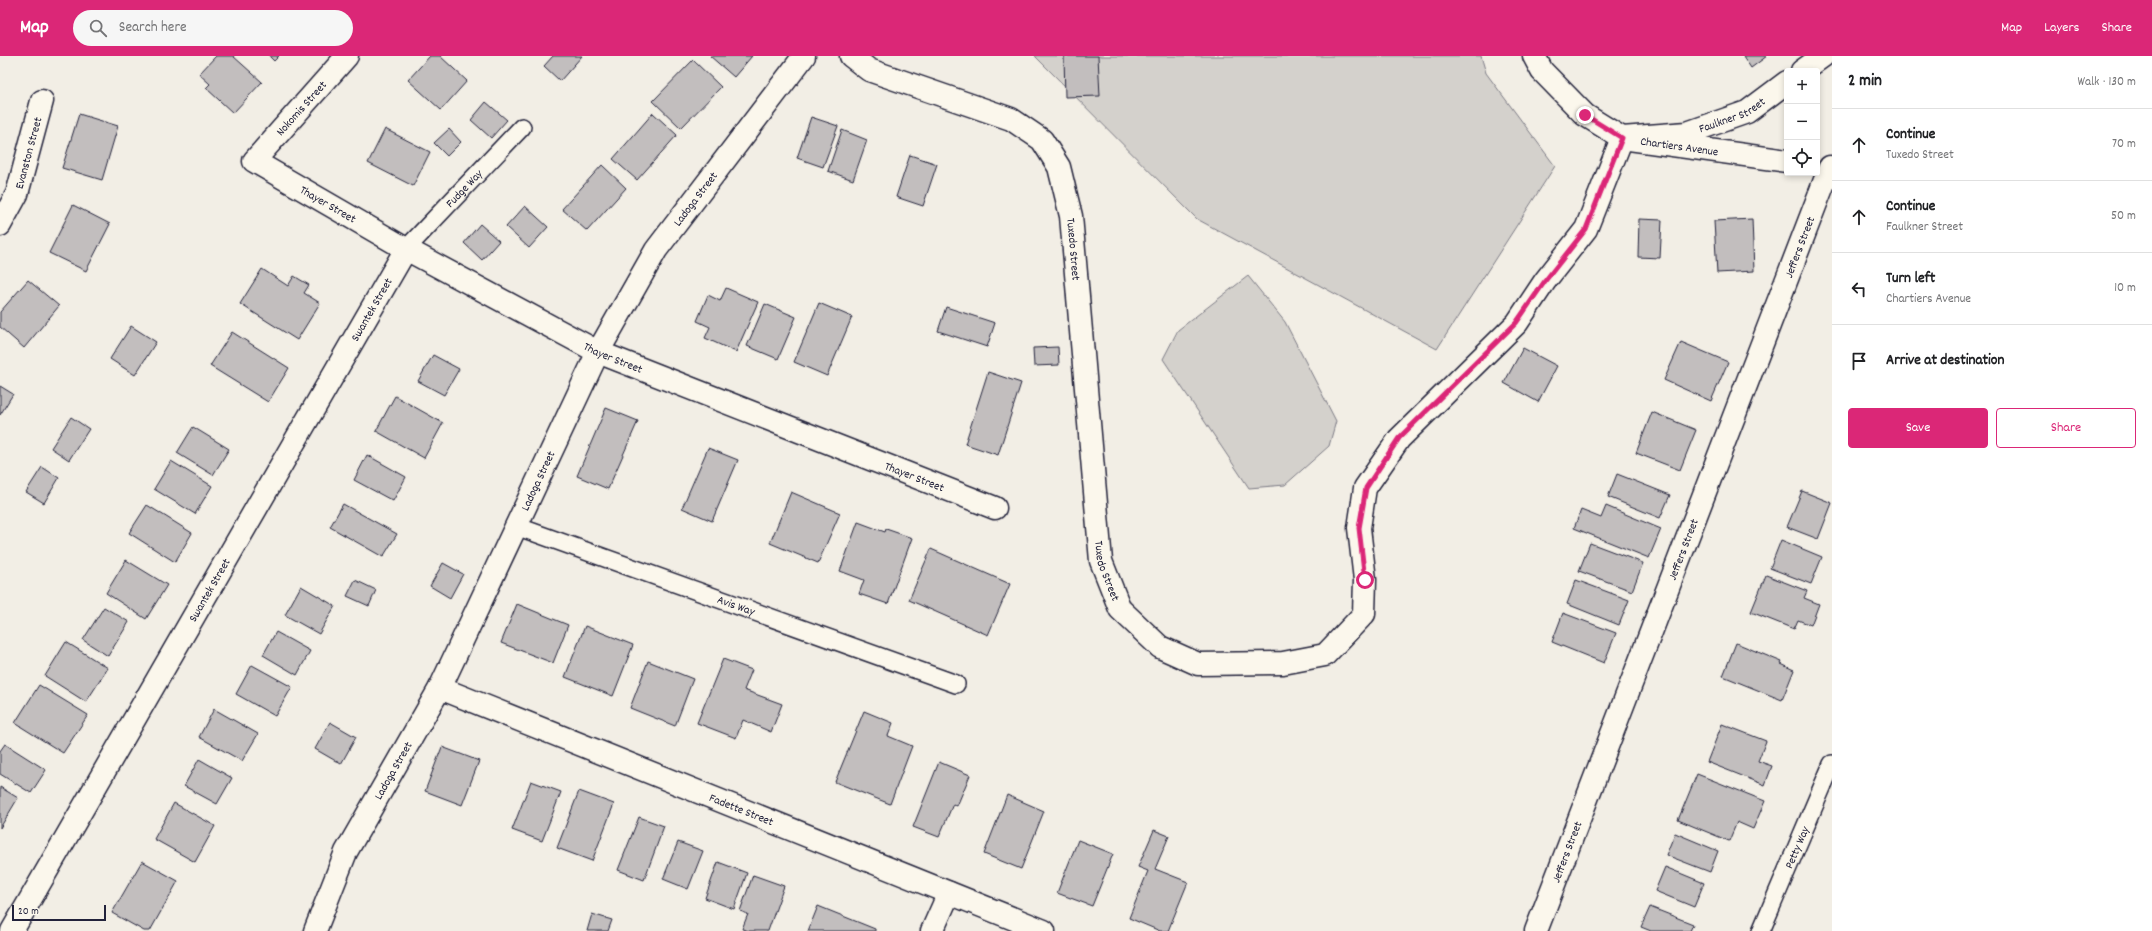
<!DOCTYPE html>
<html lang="en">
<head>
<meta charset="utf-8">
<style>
  :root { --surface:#fff; --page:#f6f6f6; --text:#202124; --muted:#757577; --line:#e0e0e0; --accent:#db2777 }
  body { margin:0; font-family:Dekko,sans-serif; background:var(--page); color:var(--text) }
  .controls { position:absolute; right:12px; top:12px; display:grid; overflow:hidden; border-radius:4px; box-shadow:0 2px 6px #0003 }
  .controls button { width:36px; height:36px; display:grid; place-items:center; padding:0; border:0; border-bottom:1px solid var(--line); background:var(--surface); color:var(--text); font:20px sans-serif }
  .scale { position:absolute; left:12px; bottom:10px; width:94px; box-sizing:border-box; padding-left:4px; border:2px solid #22223b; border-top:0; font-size:11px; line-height:14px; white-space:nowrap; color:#22223b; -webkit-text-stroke:3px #fbf7ec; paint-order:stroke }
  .stop { position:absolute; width:12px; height:12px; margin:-9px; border:3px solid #db2777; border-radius:50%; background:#fff }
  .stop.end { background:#db2777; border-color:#fff; box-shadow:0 1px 4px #0008 }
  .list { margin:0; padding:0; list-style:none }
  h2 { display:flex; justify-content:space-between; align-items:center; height:52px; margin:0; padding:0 16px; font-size:17px }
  h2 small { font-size:13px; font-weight:400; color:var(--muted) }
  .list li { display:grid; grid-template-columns:26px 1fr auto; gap:12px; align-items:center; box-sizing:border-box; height:72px; padding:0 16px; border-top:1px solid var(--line) }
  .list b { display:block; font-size:15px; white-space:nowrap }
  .list p { margin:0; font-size:13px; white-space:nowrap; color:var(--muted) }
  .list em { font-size:13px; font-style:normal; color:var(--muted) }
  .actions { display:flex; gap:8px; padding:12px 16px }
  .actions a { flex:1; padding:9px 0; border:1px solid var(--accent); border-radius:4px; text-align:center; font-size:14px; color:var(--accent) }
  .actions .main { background:var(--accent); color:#fff }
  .icon { flex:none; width:22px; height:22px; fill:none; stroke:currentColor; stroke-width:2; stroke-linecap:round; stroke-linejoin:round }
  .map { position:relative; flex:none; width:1832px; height:875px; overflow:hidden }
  header { display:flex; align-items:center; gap:24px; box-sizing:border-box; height:56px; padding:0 20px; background:var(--accent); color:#fff }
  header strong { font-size:19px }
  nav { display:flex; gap:22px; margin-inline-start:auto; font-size:14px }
  .search { width:280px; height:36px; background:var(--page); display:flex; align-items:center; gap:10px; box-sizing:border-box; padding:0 14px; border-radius:22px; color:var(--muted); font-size:15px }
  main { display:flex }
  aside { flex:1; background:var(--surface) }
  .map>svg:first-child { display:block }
</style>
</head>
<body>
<header>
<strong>Map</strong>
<div class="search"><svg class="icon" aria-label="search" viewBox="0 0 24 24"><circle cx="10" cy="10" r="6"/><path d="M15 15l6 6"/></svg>Search here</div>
<nav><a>Map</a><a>Layers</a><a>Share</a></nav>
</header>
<main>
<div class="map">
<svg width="1832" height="875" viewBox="0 0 1832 875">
  <rect width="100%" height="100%" fill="#f2eee5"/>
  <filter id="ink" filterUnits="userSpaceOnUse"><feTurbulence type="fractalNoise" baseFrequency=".025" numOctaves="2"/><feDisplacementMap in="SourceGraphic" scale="8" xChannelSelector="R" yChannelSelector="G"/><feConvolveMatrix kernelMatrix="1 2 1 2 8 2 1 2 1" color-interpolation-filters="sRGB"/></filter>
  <g filter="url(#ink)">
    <g fill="#d4d1cc" stroke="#7b7a84">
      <polygon points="1035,0 1481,0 1486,17 1555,110 1437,293 1197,163"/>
      <polygon points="1248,220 1285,266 1336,365 1329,390 1285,429 1249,432 1163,303 1178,274"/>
    </g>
    <g fill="#c2bebe" stroke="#22223b">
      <polygon points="216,0 233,0 262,26 233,57 206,32 210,28 199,18"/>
      <polygon points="269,0 279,0 274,5"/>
      <polygon points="430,0 440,0 467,25 441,54 408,24"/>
      <polygon points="553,0 582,0 560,25 544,10"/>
      <polygon points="710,0 752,0 734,21"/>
      <polygon points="1064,0 1098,0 1100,40 1065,41"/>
      <polygon points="1743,0 1767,0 1751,12"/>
      <polygon points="693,4 721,31 681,72 653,45"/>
      <polygon points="486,46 507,64 491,82 471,64"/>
      <polygon points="653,57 677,79 637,124 613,103"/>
      <polygon points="79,58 118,70 102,124 62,112"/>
      <polygon points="811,61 838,70 823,111 797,102"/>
      <polygon points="385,73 430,96 413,130 368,107"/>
      <polygon points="449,73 461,86 447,100 434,87"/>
      <polygon points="842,74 867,84 853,124 828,115"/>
      <polygon points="910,99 937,108 923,150 896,141"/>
      <polygon points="602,109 626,132 587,175 562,153"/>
      <polygon points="73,149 110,168 86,215 49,197"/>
      <polygon points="525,150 548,171 529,192 506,171"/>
      <polygon points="1639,163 1662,164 1660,202 1638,201"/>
      <polygon points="1752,163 1754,215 1717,217 1714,165"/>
      <polygon points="480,168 499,185 482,204 464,187"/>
      <polygon points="262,213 288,230 294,220 309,229 304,237 320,247 297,284 240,248"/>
      <polygon points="28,224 59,250 24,292 0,271 0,256"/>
      <polygon points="726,232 758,246 736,296 705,282 710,271 697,265 708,239 720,245"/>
      <polygon points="819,247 852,261 827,320 794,306"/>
      <polygon points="765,248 796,261 778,303 747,290"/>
      <polygon points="946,251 995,267 987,291 938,275"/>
      <polygon points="131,270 156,286 135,319 110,303"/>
      <polygon points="232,276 289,312 268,346 210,310"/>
      <polygon points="1681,286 1728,306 1711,345 1664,324"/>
      <polygon points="1058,291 1059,309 1034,310 1033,292"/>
      <polygon points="1523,292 1557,310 1538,346 1504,327"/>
      <polygon points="433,299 459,313 444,339 418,325"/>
      <polygon points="988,316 1021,327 998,399 965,388"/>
      <polygon points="0,330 13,338 0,359"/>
      <polygon points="395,340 443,367 424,402 376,375"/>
      <polygon points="606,352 638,365 608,433 577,420"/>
      <polygon points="1652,356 1696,374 1680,414 1636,397"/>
      <polygon points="71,361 89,373 69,404 51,392"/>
      <polygon points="193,371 229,393 213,419 177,397"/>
      <polygon points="708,392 738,404 712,465 682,452"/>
      <polygon points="367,399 406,421 393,445 354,424"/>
      <polygon points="171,405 212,430 195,458 154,433"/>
      <polygon points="42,411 59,422 44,447 26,436"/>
      <polygon points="1617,418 1670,439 1660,462 1608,441"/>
      <polygon points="1802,435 1832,447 1818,483 1787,471"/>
      <polygon points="791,436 840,457 818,507 770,487"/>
      <polygon points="343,448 397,478 383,501 330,471"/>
      <polygon points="147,449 192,477 175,506 129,477"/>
      <polygon points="1606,450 1661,473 1649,502 1574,472 1581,454 1601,462"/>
      <polygon points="858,466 885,476 886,473 912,482 888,548 859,538 864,524 840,515"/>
      <polygon points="1781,484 1822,501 1811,528 1770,512"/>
      <polygon points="1590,487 1643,507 1632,535 1579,515"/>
      <polygon points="931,493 1010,528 988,579 909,544"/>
      <polygon points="126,504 167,529 146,563 106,537"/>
      <polygon points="443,507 463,518 450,542 430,530"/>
      <polygon points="1766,519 1807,535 1804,542 1819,548 1811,569 1798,564 1794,573 1751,556"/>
      <polygon points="355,524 376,534 369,550 347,540"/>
      <polygon points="1576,524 1629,544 1619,569 1567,548"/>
      <polygon points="301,530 335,550 319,578 285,559"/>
      <polygon points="517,548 568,569 553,607 501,587"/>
      <polygon points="104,551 129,566 108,600 83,584"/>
      <polygon points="1563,557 1616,577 1604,607 1552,586"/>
      <polygon points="585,570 633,589 613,640 565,621"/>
      <polygon points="276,576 310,595 297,619 263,599"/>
      <polygon points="66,586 108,612 86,646 45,620"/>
      <polygon points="1736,587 1782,606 1781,608 1794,614 1782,644 1723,620"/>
      <polygon points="723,603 752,614 744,634 782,648 771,676 743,664 736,682 697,667"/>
      <polygon points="648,605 693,623 675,670 630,652"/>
      <polygon points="252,609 292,631 275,660 236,638"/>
      <polygon points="39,629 88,659 63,697 15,667"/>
      <polygon points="214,653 258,678 242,705 199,681"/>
      <polygon points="864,655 893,667 888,680 912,690 890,748 835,726"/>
      <polygon points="330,666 356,681 341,708 315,693"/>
      <polygon points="1722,668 1766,685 1758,705 1772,710 1765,729 1707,706"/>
      <polygon points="5,688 46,714 31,737 0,718 0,695"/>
      <polygon points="442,691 479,705 462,749 425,735"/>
      <polygon points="199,703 232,722 217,748 184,730"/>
      <polygon points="939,706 970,719 957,750 953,748 939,781 913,771"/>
      <polygon points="1697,718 1765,745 1753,773 1737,766 1729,785 1678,764"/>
      <polygon points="531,725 561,736 542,785 512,774"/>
      <polygon points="0,731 18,742 0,772"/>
      <polygon points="579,735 614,748 592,805 557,792"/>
      <polygon points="1007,739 1044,755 1021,813 984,798"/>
      <polygon points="174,747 215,770 195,806 154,783"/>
      <polygon points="639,761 664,770 644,824 618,814"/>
      <polygon points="1154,774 1169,780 1155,813 1188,826 1168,875 1160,875 1129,862 1148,815 1138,811"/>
      <polygon points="1675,777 1718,795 1710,816 1666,799"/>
      <polygon points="1078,784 1113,798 1092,850 1057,837"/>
      <polygon points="678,786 703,795 688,833 663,823"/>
      <polygon points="142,805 178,825 150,875 144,875 112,857"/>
      <polygon points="718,806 747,817 734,853 705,842"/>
      <polygon points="1665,811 1704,827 1694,851 1655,835"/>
      <polygon points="753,819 784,830 768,875 749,875 742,873 748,858 740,855"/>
      <polygon points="818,850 875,873 875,875 808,875"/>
      <polygon points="1650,851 1693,868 1690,875 1651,875 1641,871"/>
      <polygon points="592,858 612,864 608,875 587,875"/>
    </g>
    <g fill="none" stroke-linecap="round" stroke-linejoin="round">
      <g stroke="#22223b" stroke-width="20">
        <g id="lane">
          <path id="s1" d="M406 193 522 71"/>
          <path id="s2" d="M516 470 956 628"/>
          <path id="s3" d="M1761 875 1832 708"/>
        </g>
      </g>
      <g stroke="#22223b" stroke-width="25">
        <g id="street">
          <path id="s4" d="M347 0 254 105 406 193 598 296 995 452"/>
          <path id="s5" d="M851 0 869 14 1011 63 1042 84 1059 111 1071 160 1101 505 1120 553 1160 591 1198 608 1283 607 1325 599 1364 558 1365 524 1359 472 1365 432 1399 383 1517 267 1545 225 1586 173 1622 82 1687 77 1747 56 1787 26"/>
          <polyline points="1802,15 1823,0"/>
          <path id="s6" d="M0 169 17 138 42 45"/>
          <path id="s7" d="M440 632 1044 875"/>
          <path id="s8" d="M12 875 406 193"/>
          <path id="s9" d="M315 875 346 796 440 632 598 296 656 194 804 0"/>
          <polyline points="932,875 949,837"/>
        </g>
      </g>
      <g stroke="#22223b" stroke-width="25">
        <g id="secondary">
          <path id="s10" d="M1534 0 1542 15 1585 59 1622 82 1787 105"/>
          <path id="s11" d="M1536 875 1830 111"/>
        </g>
      </g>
      <use href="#lane" stroke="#fbf7ec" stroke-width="17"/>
      <use href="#street" stroke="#fbf7ec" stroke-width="22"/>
      <use href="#secondary" stroke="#fbf7ec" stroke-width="22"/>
    </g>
  </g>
  <g fill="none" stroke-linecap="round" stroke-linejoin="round" filter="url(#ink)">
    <polyline stroke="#db2777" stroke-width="5" points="1365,524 1359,472 1366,432 1399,382 1516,267 1545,225 1586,173 1622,82 1585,59"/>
  </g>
  <g text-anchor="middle" stroke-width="3" stroke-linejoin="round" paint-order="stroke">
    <g font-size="12" fill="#22223b" stroke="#fbf7ec">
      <text transform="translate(301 52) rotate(-48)" y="4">Nokomis Street</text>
      <text dy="4" stroke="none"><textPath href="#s5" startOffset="1652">Faulkner Street</textPath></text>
      <text dy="4" stroke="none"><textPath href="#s10" startOffset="180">Chartiers Avenue</textPath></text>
      <text dy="4" stroke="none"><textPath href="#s6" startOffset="78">Evanston Street</textPath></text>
      <text dy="4" stroke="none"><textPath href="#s1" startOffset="84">Fudge Way</textPath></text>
      <text dy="4" stroke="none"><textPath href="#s9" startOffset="827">Ladoga Street</textPath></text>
      <text dy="4" stroke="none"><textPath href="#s4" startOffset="226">Thayer Street</textPath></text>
      <text dy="4" stroke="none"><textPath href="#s11" startOffset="733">Jeffers Street</textPath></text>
      <text dy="4" stroke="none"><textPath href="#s5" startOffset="326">Tuxedo Street</textPath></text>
      <text dy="4" stroke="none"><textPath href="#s8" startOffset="718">Swantek Street</textPath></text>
      <text dy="4" stroke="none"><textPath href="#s4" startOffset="550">Thayer Street</textPath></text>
      <text dy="4" stroke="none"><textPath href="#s4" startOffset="874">Thayer Street</textPath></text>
      <text dy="4" stroke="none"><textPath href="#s9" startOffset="503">Ladoga Street</textPath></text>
      <text dy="4" stroke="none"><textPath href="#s11" startOffset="409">Jeffers Street</textPath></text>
      <text dy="4" stroke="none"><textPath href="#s5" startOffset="650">Tuxedo Street</textPath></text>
      <text dy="4" stroke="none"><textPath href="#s8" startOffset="394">Swantek Street</textPath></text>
      <text dy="4" stroke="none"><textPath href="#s2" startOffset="234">Avis Way</textPath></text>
      <text dy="4" stroke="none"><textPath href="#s9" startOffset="179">Ladoga Street</textPath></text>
      <text dy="4" stroke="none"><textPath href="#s7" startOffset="325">Fadette Street</textPath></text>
      <text dy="4" stroke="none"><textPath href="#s3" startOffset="91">Petty Way</textPath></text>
      <text dy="4" stroke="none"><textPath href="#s11" startOffset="85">Jeffers Street</textPath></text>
    </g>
  </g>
</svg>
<div class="controls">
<button>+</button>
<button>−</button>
<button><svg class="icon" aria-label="locate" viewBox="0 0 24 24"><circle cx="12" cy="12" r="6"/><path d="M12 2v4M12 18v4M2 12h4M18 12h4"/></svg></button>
</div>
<div class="scale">20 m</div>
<div class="stop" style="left:1365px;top:524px"></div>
<div class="stop end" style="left:1585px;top:59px"></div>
</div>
<aside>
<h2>2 min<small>Walk · 130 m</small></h2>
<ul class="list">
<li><svg class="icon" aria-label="ahead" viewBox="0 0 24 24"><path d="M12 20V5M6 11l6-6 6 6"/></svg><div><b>Continue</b><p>Tuxedo Street</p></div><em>70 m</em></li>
<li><svg class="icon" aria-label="ahead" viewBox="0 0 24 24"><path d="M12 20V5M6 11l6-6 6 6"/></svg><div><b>Continue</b><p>Faulkner Street</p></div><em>50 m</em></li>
<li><svg class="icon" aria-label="left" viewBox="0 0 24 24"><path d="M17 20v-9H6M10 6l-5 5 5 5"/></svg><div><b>Turn left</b><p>Chartiers Avenue</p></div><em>10 m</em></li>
<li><svg class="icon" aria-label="arrive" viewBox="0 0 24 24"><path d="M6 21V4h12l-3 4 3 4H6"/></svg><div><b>Arrive at destination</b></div></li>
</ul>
<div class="actions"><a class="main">Save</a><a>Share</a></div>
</aside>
</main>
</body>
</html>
